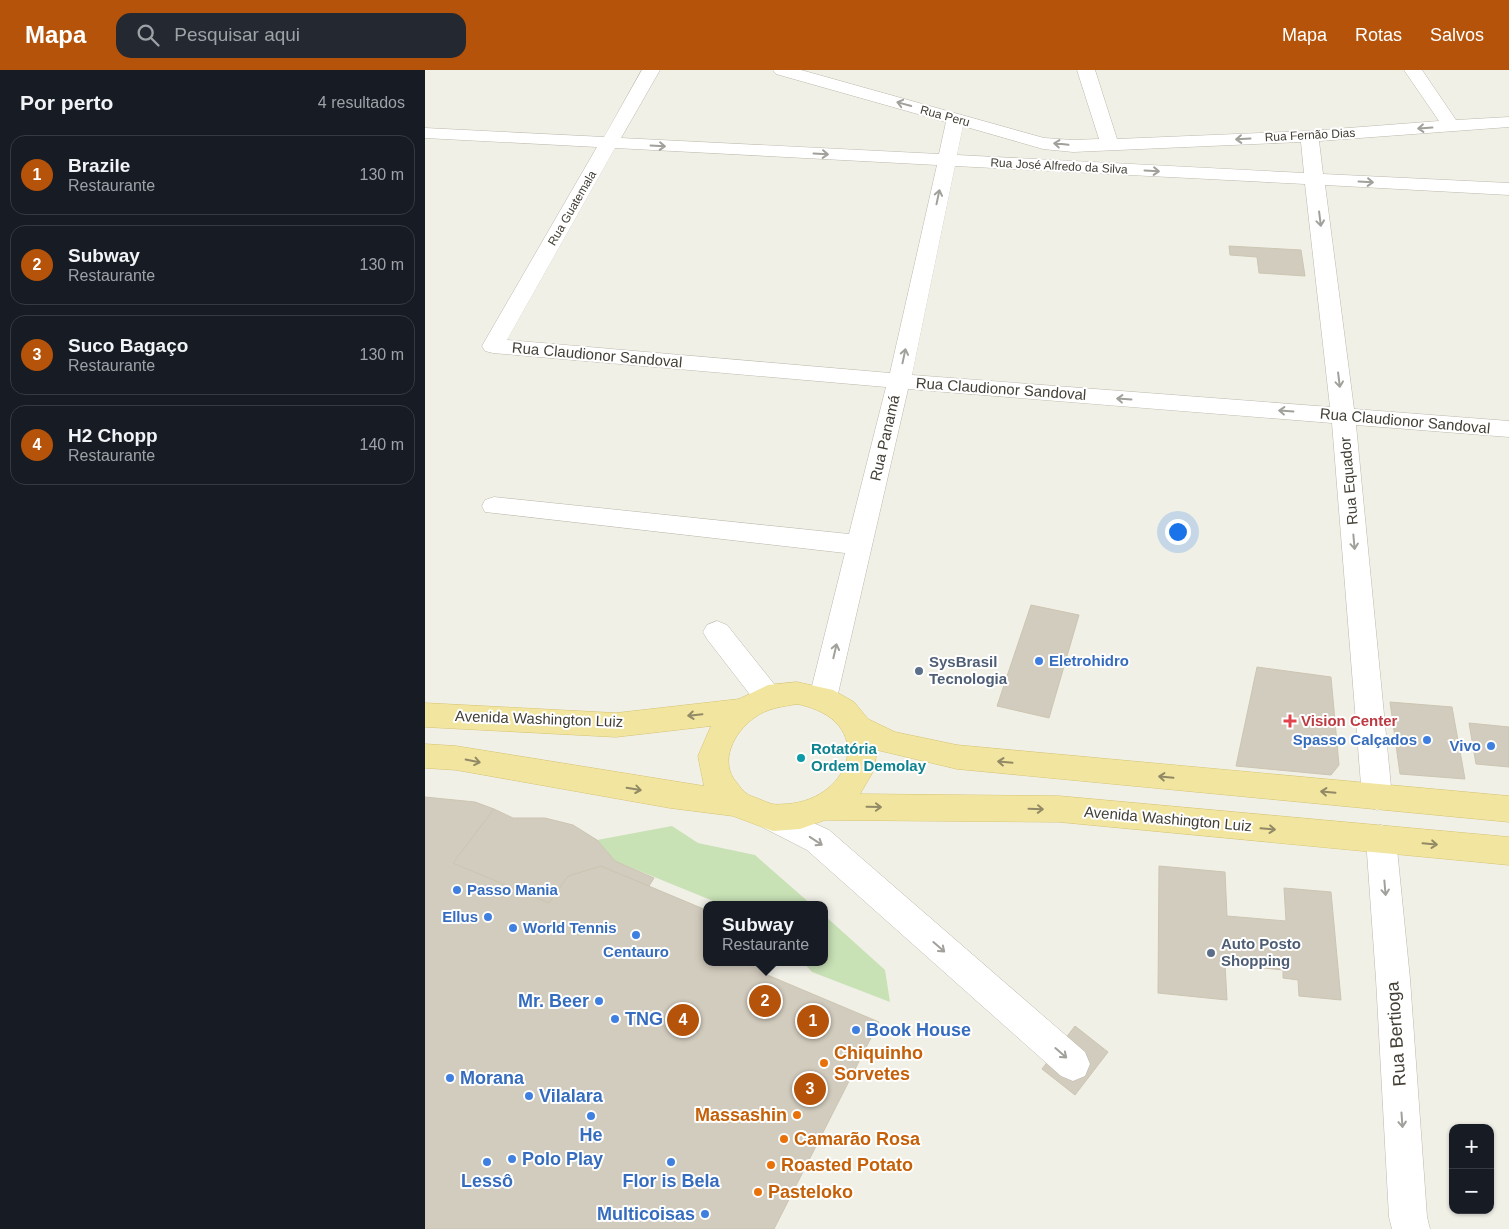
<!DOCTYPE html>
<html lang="pt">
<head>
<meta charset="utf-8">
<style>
  :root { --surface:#171b24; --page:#242831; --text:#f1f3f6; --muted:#9ea1a6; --line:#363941; --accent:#b45309 }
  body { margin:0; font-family:Arial,sans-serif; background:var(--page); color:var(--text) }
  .controls { position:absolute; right:15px; bottom:15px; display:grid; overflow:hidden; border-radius:10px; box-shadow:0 1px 4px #0004 }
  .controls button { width:45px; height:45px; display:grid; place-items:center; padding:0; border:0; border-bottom:1px solid var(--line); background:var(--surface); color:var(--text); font:25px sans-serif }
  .you { position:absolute; left:752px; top:461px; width:18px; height:18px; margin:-12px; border:4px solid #fff; border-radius:50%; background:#1a73e8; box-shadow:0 0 0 8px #1a73e833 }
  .badge { display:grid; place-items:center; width:32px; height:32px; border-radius:50%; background:var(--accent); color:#fff; font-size:16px; font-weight:700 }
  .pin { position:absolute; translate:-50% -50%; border:2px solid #fff; box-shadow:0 1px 5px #0006 }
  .popup { position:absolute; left:278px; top:831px; width:125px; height:65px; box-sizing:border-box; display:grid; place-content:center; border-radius:10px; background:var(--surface); filter:drop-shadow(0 1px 4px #0005); font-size:16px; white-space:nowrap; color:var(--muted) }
  .popup b { font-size:19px; color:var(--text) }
  .popup::after { content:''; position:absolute; left:50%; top:100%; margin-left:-10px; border:10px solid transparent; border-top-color:var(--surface) }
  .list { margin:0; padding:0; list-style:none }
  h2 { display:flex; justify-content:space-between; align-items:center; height:65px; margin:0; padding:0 20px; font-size:21px }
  h2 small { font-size:16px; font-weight:400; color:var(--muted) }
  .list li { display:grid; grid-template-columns:32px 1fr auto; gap:15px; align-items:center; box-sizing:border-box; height:80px; margin:0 10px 10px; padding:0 10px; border:1px solid var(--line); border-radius:15px }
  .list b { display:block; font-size:19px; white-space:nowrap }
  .list p { margin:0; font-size:16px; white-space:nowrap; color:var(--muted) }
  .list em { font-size:16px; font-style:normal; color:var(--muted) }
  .icon { flex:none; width:28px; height:28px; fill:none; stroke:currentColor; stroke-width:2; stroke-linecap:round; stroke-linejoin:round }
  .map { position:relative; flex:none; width:1084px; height:1159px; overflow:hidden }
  header { display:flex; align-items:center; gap:30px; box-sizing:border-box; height:70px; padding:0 25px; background:var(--accent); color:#fff }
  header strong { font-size:24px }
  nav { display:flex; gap:28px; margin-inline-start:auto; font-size:18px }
  .search { width:350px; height:45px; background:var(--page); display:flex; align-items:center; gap:12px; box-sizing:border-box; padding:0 18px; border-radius:15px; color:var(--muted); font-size:19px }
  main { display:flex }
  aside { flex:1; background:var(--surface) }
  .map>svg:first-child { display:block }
</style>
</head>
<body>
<header>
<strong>Mapa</strong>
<div class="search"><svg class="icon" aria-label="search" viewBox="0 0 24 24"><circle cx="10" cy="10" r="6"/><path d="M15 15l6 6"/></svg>Pesquisar aqui</div>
<nav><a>Mapa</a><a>Rotas</a><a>Salvos</a></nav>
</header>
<main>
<aside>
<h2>Por perto<small>4 resultados</small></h2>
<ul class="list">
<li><span class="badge">1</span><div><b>Brazile</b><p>Restaurante</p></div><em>130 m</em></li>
<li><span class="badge">2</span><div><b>Subway</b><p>Restaurante</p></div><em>130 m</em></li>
<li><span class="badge">3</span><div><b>Suco Bagaço</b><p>Restaurante</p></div><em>130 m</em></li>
<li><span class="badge">4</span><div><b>H2 Chopp</b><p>Restaurante</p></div><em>140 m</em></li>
</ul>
</aside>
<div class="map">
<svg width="1084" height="1159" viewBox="0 0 1084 1159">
  <rect width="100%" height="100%" fill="#f1f0e7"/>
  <g fill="#c8e1b5">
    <polygon points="247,756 273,773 330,785 387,835 298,835 190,791 172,770"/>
    <polygon points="399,845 460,900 465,932 387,902 378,892 399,892"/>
  </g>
  <g fill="#d2ccbe" stroke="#ccc5b2">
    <polygon points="804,176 876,180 880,206 834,203 832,187 805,185"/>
    <polygon points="606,535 654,545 624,648 572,636"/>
    <polygon points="832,597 906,607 914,695 906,705 811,696"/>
    <polygon points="965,632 1027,637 1040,709 975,704"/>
    <polygon points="1044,653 1084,657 1084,697 1051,694"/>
    <polygon points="0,727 50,732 69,739 28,793 124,833 143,806 176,796 281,840 281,892 330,892 340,904 454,952 349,1159 0,1159"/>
    <polygon points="69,739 88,748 120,748 148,755 172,770 190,791 229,808 224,816 176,796 143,806 124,833 28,793"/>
    <polygon points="734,796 800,802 802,846 861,851 859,818 906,822 916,930 874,926 873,910 858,908 858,900 800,894 802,930 733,923"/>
    <polygon points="650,956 683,982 650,1025 617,999"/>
  </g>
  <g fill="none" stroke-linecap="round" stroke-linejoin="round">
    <g stroke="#bcb8ab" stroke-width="1">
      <g id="minor">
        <path d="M217 0H235L196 68 514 84 521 52 351 4 348 0H376L619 68 648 70 674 69 652 0H670L692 69 884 61 1014 51 979 0H997L1031 50 1084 47V57L894 71 898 104 1084 113V125L900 115 929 339 1084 351V367L931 355 967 727 963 736 952 740 941 736 937 727 907 353 483 319 412 628 408 636 398 640 388 636 384 628 420 483 60 442 57 436 60 430 69 427 424 464 461 317 68 283 60 281 57 276 172 77 0 68V58L179 67ZM538 56 618 79 648 82 876 72 879 103 532 85ZM190 78 512 95 465 303 82 270ZM530 96 880 114 905 337 487 305Z"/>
        <polygon points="292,551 302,555 353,619 357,627 353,635 343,639 333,635 282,569 278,562 282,555"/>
        <polygon points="348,735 404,760 660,982 665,994 660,1006 648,1011 636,1006 382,780 337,757 333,748 337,739"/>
        <polygon points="956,755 967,759 971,769 985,909 1002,1147 1005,1159 967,1159 964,1147 951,909 941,769 945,759"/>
      </g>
    </g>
    <g stroke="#d5c371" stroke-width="1">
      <path id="major" d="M372 612 408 620 429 632 443 649 470 662 532 675 1084 726V752L532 699 452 680 449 700 435 724 634 726 1084 767V795L634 752 400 750 375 759 348 761 308 746 245 738 31 700 0 698V674L31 676 279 716 273 686 286 656 191 667 0 657V633L191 643 314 629 343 615ZM372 634C453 650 428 729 362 734 357 734 352 735 347 734 340 732 333 728 326 726 319 723 316 718 312 713 293 692 309 662 329 648 342 638 356 637 372 634Z"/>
    </g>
    <use href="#minor" fill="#fff" fill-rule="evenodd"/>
    <use href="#major" fill="#f2e59f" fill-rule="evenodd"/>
  </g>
  <defs><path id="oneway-shaft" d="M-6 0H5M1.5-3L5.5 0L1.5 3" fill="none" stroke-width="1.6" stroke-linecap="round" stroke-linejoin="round" transform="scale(1.25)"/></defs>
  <g stroke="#a2a09b">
    <use href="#oneway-shaft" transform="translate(479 34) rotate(-165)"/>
    <use href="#oneway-shaft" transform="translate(1000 58) rotate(176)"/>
    <use href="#oneway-shaft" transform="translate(818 69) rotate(177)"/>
    <use href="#oneway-shaft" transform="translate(636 74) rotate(-174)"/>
    <use href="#oneway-shaft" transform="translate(233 76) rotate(3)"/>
    <use href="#oneway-shaft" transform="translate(396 84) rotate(3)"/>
    <use href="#oneway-shaft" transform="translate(727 101) rotate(3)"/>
    <use href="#oneway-shaft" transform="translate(941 112) rotate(3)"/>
    <use href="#oneway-shaft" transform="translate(513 127) rotate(-78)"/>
    <use href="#oneway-shaft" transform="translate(895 149) rotate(83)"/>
    <use href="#oneway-shaft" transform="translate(479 286) rotate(-78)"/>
    <use href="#oneway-shaft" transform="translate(914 310) rotate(83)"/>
    <use href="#oneway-shaft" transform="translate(699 329) rotate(-176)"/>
    <use href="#oneway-shaft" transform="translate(861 341) rotate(-176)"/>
    <use href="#oneway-shaft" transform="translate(929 472) rotate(85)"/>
    <use href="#oneway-shaft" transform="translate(410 581) rotate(-77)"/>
    <use href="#oneway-shaft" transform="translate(391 771) rotate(33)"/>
    <use href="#oneway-shaft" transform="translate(960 818) rotate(85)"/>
    <use href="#oneway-shaft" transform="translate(514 877) rotate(41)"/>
    <use href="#oneway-shaft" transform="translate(636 983) rotate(41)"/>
    <use href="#oneway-shaft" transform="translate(977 1050) rotate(86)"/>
  </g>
  <g stroke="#928a66">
    <use href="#oneway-shaft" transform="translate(270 645) rotate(174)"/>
    <use href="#oneway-shaft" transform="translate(48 691) rotate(11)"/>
    <use href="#oneway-shaft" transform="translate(580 692) rotate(-175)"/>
    <use href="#oneway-shaft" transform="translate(741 707) rotate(-175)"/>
    <use href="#oneway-shaft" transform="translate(209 719) rotate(9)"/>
    <use href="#oneway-shaft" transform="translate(903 722) rotate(-175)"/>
    <use href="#oneway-shaft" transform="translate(449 737) rotate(1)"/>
    <use href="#oneway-shaft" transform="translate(611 739) rotate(2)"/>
    <use href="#oneway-shaft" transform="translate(843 759) rotate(5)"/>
    <use href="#oneway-shaft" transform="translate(1005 774) rotate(5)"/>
  </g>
  <g fill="#3f7fe0" stroke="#fff" stroke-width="2">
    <circle cx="614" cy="591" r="5"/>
    <circle cx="1002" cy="670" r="5"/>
    <circle cx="1066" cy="676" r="5"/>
    <circle cx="32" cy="820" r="5"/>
    <circle cx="63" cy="847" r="5"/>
    <circle cx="88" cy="858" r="5"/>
    <circle cx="211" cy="865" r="5"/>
    <circle cx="174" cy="931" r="5"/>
    <circle cx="190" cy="949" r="5"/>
    <circle cx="431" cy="960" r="5"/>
    <circle cx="25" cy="1008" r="5"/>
    <circle cx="104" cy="1026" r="5"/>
    <circle cx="166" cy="1046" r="5"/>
    <circle cx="87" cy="1089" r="5"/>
    <circle cx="62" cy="1092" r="5"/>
    <circle cx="246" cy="1092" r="5"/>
    <circle cx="280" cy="1144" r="5"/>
  </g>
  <g fill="#5c6f8a" stroke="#fff" stroke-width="2">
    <circle cx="494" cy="601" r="5"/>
    <circle cx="786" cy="883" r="5"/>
  </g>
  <path fill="#e0444e" stroke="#fff" stroke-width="2" d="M862.5 643.5h5v5h5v5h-5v5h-5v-5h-5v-5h5z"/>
  <circle fill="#0f9aa8" stroke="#fff" stroke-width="2" cx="376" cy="688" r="5"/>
  <g fill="#e8710a" stroke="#fff" stroke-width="2">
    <circle cx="399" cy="993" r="5"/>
    <circle cx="372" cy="1045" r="5"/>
    <circle cx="359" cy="1069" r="5"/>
    <circle cx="346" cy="1095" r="5"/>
    <circle cx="333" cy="1122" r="5"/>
  </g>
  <g text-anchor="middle" stroke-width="4" stroke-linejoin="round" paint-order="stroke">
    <g font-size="12" fill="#444037" stroke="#fff">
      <text transform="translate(520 46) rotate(15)" y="4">Rua Peru</text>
      <text transform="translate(885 65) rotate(-3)" y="4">Rua Fernão Dias</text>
      <text transform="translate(634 96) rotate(3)" y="4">Rua José Alfredo da Silva</text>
      <text transform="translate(147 138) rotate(-60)" y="4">Rua Guatemala</text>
    </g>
    <g font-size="15" fill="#444037" stroke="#fff">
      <text transform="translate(172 285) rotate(5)" y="5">Rua Claudionor Sandoval</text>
      <text transform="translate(576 319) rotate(4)" y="5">Rua Claudionor Sandoval</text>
      <text transform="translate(980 351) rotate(5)" y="5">Rua Claudionor Sandoval</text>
      <text transform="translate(460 368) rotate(-77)" y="5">Rua Panamá</text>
      <text transform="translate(924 411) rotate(-95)" y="5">Rua Equador</text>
      <text transform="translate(114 649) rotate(2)" y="5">Avenida Washington Luiz</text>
      <text transform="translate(743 749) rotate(5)" y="5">Avenida Washington Luiz</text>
    </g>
    <g font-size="15" font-weight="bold" fill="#366cbe" stroke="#fff" text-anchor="start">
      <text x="624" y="596">Eletrohidro</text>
      <text x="992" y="675" text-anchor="end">Spasso Calçados</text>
      <text x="1056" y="681" text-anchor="end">Vivo</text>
      <text x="42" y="825">Passo Mania</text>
      <text x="53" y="852" text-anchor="end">Ellus</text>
      <text x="98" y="863">World Tennis</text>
      <text x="211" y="887" text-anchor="middle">Centauro</text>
    </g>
    <g font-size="15" font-weight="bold" fill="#4e5e75" stroke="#fff" text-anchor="start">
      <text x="504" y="597">SysBrasil<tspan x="504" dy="17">Tecnologia</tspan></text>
      <text x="796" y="879">Auto Posto<tspan x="796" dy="17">Shopping</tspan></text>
    </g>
    <g font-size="15" font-weight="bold" fill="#be3a42" stroke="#fff" text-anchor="start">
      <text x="876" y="656">Vision Center</text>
    </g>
    <g font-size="15" font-weight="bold" fill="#0d838f" stroke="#fff" text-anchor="start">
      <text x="386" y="684">Rotatória<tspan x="386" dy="17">Ordem Demolay</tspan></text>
    </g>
    <g font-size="18" font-weight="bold" fill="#366cbe" stroke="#fff" text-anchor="start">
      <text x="164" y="937" text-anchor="end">Mr. Beer</text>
      <text x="200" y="955">TNG</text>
      <text x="441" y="966">Book House</text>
      <text x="35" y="1014">Morana</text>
      <text x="114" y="1032">Vilalara</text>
      <text x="166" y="1071" text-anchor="middle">He</text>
      <text x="97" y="1095">Polo Play</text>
      <text x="62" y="1117" text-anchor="middle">Lessô</text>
      <text x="246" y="1117" text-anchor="middle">Flor is Bela</text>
      <text x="270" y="1150" text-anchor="end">Multicoisas</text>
    </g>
    <g font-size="18" fill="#444037" stroke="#fff">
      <text transform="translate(971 964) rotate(-94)" y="6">Rua Bertioga</text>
    </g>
    <g font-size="18" font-weight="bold" fill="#c56008" stroke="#fff" text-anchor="start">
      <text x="409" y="989">Chiquinho<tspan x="409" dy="21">Sorvetes</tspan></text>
      <text x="362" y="1051" text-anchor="end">Massashin</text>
      <text x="369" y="1075">Camarão Rosa</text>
      <text x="356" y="1101">Roasted Potato</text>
      <text x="343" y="1128">Pasteloko</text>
    </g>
  </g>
</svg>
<div class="controls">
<button>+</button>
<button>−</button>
</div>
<div class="you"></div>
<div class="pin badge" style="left:388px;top:951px">1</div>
<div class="pin badge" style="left:340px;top:931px">2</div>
<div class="popup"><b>Subway</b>Restaurante</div>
<div class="pin badge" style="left:385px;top:1019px">3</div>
<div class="pin badge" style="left:258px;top:950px">4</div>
</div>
</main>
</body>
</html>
